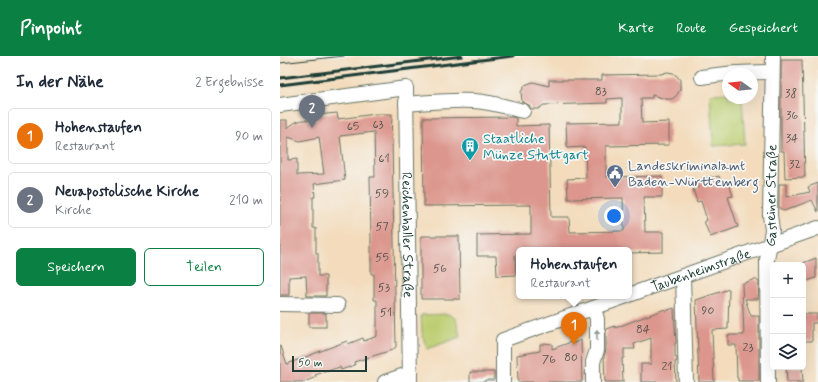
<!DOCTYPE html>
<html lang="de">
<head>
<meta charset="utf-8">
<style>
  :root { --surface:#fff; --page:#f6f6f7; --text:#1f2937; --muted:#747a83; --line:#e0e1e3; --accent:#0b8043 }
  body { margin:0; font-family:Mynerve,sans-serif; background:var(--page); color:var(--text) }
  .controls { position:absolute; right:12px; bottom:12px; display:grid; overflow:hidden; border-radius:6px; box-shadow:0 4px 16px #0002 }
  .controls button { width:36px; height:36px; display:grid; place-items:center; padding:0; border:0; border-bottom:1px solid var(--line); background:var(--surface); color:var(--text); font:20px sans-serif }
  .compass { position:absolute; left:442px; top:12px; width:36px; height:36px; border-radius:50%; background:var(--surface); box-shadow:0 4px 16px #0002; rotate:285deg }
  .scale { position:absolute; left:12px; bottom:10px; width:75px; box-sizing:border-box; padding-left:4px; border:2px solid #1f3d34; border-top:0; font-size:11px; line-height:14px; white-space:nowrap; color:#1f3d34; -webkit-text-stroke:3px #f6f6f2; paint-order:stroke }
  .you { position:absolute; left:334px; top:160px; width:14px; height:14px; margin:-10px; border:3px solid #fff; border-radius:50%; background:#1a73e8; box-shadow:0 0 0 6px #1a73e833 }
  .badge { display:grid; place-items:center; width:26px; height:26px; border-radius:50%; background:var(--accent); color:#fff; font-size:13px; font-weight:700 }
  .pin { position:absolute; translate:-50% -33px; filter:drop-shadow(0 1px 2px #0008) }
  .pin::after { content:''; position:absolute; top:21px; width:14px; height:12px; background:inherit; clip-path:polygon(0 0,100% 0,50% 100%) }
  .popup { position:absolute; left:236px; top:191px; width:116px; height:52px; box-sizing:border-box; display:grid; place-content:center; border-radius:6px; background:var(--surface); filter:drop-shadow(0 1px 3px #0005); font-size:13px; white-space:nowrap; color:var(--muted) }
  .popup b { font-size:15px; color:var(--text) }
  .popup::after { content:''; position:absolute; left:50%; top:100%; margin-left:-8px; border:8px solid transparent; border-top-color:var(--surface) }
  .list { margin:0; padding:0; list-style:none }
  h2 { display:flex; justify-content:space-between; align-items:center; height:52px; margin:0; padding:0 16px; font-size:17px }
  h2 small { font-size:13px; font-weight:400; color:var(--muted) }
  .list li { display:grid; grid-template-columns:26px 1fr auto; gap:12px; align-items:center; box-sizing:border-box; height:56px; margin:0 8px 8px; padding:0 8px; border:1px solid var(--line); border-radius:6px }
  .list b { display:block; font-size:15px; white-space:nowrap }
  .list p { margin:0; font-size:13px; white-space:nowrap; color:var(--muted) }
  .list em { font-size:13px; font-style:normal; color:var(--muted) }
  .actions { display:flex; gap:8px; padding:12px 16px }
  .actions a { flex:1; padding:9px 0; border:1px solid var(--accent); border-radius:6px; text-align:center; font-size:14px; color:var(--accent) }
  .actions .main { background:var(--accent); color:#fff }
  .icon { flex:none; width:22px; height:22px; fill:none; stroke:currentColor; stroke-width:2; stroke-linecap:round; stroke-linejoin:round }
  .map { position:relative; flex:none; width:538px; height:326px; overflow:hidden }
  header { display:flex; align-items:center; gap:24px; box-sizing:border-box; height:56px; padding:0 20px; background:var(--accent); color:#fff }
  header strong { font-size:19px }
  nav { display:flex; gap:22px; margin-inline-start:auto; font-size:14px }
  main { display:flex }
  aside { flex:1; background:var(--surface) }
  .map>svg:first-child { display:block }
</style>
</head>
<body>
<header>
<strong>Pinpoint</strong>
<nav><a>Karte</a><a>Route</a><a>Gespeichert</a></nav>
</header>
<main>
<aside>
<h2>In der Nähe<small>2 Ergebnisse</small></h2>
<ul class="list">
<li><span class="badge" style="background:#e8710a">1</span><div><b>Hohenstaufen</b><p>Restaurant</p></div><em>90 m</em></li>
<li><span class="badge" style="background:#6b7280">2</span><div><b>Neuapostolische Kirche</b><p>Kirche</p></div><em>210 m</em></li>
</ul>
<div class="actions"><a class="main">Speichern</a><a>Teilen</a></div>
</aside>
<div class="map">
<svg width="538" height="326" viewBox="0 0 538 326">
  <rect width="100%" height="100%" fill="#f6f6f2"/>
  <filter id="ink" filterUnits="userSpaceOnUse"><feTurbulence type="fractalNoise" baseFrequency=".025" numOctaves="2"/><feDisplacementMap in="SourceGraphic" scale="8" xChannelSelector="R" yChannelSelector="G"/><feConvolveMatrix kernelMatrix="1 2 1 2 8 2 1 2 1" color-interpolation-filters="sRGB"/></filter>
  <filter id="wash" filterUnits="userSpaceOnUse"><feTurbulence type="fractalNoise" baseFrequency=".012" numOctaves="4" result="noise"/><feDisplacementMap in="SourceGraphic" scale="16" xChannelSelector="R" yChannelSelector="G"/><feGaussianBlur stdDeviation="0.9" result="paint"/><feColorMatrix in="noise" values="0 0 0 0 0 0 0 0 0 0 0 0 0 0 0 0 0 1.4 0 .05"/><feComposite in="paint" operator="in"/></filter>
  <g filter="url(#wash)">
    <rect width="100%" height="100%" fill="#f3dbbb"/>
    <g fill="#bbcd70" stroke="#6d8552">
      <polygon points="448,37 448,42 462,42 465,88 433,90 430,38"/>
      <polygon points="168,258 176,263 180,281 147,293 142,278 141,259"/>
    </g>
    <g id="blocks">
      <g fill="#dc968d" fill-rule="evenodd">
        <polygon points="501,4 522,4 525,121 505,122 504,95 501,95"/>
        <polygon points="387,16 393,17 397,20 400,24 400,34 396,40 392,43 386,43 372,39 372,42 361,42 362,67 389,66 389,89 326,90 326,121 382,120 382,141 364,141 365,176 383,176 383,196 349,197 349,194 239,194 239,199 235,199 236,219 217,220 216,200 197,200 197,179 251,178 251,149 144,150 143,62 232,61 236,62 236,70 269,69 271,161 289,161 290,176 344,175 343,142 288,143 287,123 306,122 305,91 287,92 286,67 342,66 342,42 327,43 327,47 264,49 258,53 251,53 249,49 242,46 241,36 245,29 253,26 269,30 269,24 322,24 322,19 381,18"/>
        <path d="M57 57 58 63 95 58H112L111 84H112L116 291 112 294 74 306 75 309 61 314 60 311 35 319 36 321 24 326H0V290H1L7 308 67 285 68 288 83 282 84 285 97 280V244H94V218H91V185L90 121H95L94 76 60 80 65 124 34 128 35 141H33V172H36V197H38V220H46V240H27L26 220 9 221V239H0V64H7V72L16 66 22 64H37V59ZM8 81 20 85 39 81 44 118 17 119V103L8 104Z"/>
        <polygon points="431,120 432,122 439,120 441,126 448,124 453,140 448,141 458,171 430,181 424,165 427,164 421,145 417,146 413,133 419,131 417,125"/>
        <polygon points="538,127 538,156 532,144 504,155 499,152 499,128 506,128 506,141 530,136 528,131"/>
        <polygon points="141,180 179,180 180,243 141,243"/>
        <polygon points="536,202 536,222 523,226 523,207"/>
        <polygon points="475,223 479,226 478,243 465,243 471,260 479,260 479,325 458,325 458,322 457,322 456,289 448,289 448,279 464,279 462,228"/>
        <polygon points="449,233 448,273 432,274 434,326 419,326 416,244"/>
        <polygon points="394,252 396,287 395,287 395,301 397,302 397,305 395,306 396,326 361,326 361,308 371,308 371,282 354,288 355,293 344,293 344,302 342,302 343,326 325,326 324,300 326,294 326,276 327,273 335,270 335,272 385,253 386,255"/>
        <rect x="29" y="257" width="17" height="14"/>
        <polygon points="523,258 537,258 537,267 532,267 532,285 523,285"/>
        <polygon points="301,284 302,326 238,326 237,299 260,295 260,288 264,288 264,287 272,288 272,293 291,286 292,288"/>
        <polygon points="506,311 522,311 523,326 507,326"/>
        <polygon points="190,316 214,316 214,324 205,324 205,326 190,326"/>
      </g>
    </g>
  </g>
  <g filter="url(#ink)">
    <use href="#blocks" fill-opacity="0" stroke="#697463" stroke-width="1"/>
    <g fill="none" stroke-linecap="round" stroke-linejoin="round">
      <g stroke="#697463" stroke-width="16">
        <g id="minor">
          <path d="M422 21C446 17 469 16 492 16"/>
          <path d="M126 48C149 46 172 44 194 45 211 46 227 51 243 55"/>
          <path id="s1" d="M0 49 126 32 130 326"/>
          <polyline points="403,220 406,326"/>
          <path id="s2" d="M349 239 538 172"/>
          <polyline points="0,248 58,249"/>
          <polyline points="105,326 130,317"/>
          <polyline points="223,326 223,284 347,240"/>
          <polyline points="313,326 313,306 317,294 317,263 314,252"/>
          <path id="s3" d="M488 326 487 204 492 174 490 159 493 0"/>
        </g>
      </g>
      <use href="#minor" stroke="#fff" stroke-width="14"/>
      <polyline stroke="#1f3d34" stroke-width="1" points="0,7 64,0"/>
      <g stroke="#1f3d34" stroke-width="3">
        <polyline points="0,22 182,0"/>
        <polyline points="0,29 233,0"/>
      </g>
    </g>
    <defs><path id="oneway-solid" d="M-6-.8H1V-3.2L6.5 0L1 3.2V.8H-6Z"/></defs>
    <use fill="#8f9e9a" href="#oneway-solid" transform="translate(317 279) rotate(-89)"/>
  </g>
  <defs>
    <g id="building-pin" transform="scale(0.9)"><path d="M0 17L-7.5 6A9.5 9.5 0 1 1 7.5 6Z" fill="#0f9aa8" stroke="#f6f6f2"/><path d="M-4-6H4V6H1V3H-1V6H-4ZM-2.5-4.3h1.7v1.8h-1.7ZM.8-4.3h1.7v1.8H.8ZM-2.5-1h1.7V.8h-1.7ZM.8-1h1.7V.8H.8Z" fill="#fff"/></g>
    <g id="civic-pin" transform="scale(0.9)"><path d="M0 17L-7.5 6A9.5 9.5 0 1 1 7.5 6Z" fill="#5c6f8a" stroke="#f6f6f2"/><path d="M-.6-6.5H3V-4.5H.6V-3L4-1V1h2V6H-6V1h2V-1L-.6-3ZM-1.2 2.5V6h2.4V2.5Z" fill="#fff"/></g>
  </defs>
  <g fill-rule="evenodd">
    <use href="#building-pin" x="190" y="90"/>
    <use href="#civic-pin" x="335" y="117"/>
  </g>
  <g text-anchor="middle" stroke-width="3.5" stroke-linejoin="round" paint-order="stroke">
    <g font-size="12" fill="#4e534a">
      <text x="321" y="39">83</text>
      <text x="511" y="41">38</text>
      <text x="512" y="63">36</text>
      <text x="98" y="72">63</text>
      <text x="73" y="74">65</text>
      <text x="512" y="86">34</text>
      <text x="104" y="106">61</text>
      <text x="515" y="112">32</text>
      <text x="102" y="141">59</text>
      <text x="102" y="174">57</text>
      <text x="102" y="205">55</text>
      <text x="160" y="216">56</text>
      <text x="104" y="235">53</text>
      <text x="428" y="258">90</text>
      <text x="106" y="260">51</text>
      <text x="363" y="277">84</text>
      <text x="468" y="295">23</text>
      <text x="291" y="305">80</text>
      <text x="269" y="307">76</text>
      <text x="387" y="314">21</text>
    </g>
    <g font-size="14" fill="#0d838f" stroke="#f6f6f2" text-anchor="start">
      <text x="203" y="87">Staatliche<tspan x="203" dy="16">Münze Stuttgart</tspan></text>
    </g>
    <g font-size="14" fill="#4e5e75" stroke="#f6f6f2" text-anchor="start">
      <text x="348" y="114">Landeskriminalamt<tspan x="348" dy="16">Baden-Württemberg</tspan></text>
    </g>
    <g font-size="14" fill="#1f3d34" stroke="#f6f6f2">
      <text dy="5" stroke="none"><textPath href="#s3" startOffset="187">Gasteiner Straße</textPath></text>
      <text dy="5" stroke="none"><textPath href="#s1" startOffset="274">Reichenhaller Straße</textPath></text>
      <text dy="5" stroke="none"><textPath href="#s2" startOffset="76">Taubenheimstraße</textPath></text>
    </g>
  </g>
</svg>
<div class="controls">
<button>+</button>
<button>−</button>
<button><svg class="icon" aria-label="layers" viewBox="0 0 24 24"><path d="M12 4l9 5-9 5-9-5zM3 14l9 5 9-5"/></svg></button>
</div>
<svg class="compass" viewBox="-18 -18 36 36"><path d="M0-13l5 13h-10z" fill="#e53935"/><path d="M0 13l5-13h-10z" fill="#747a83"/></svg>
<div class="scale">50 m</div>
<div class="you"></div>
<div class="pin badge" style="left:294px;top:289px;background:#e8710a">1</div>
<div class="popup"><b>Hohenstaufen</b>Restaurant</div>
<div class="pin badge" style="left:32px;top:72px;background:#6b7280">2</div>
</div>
</main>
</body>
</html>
